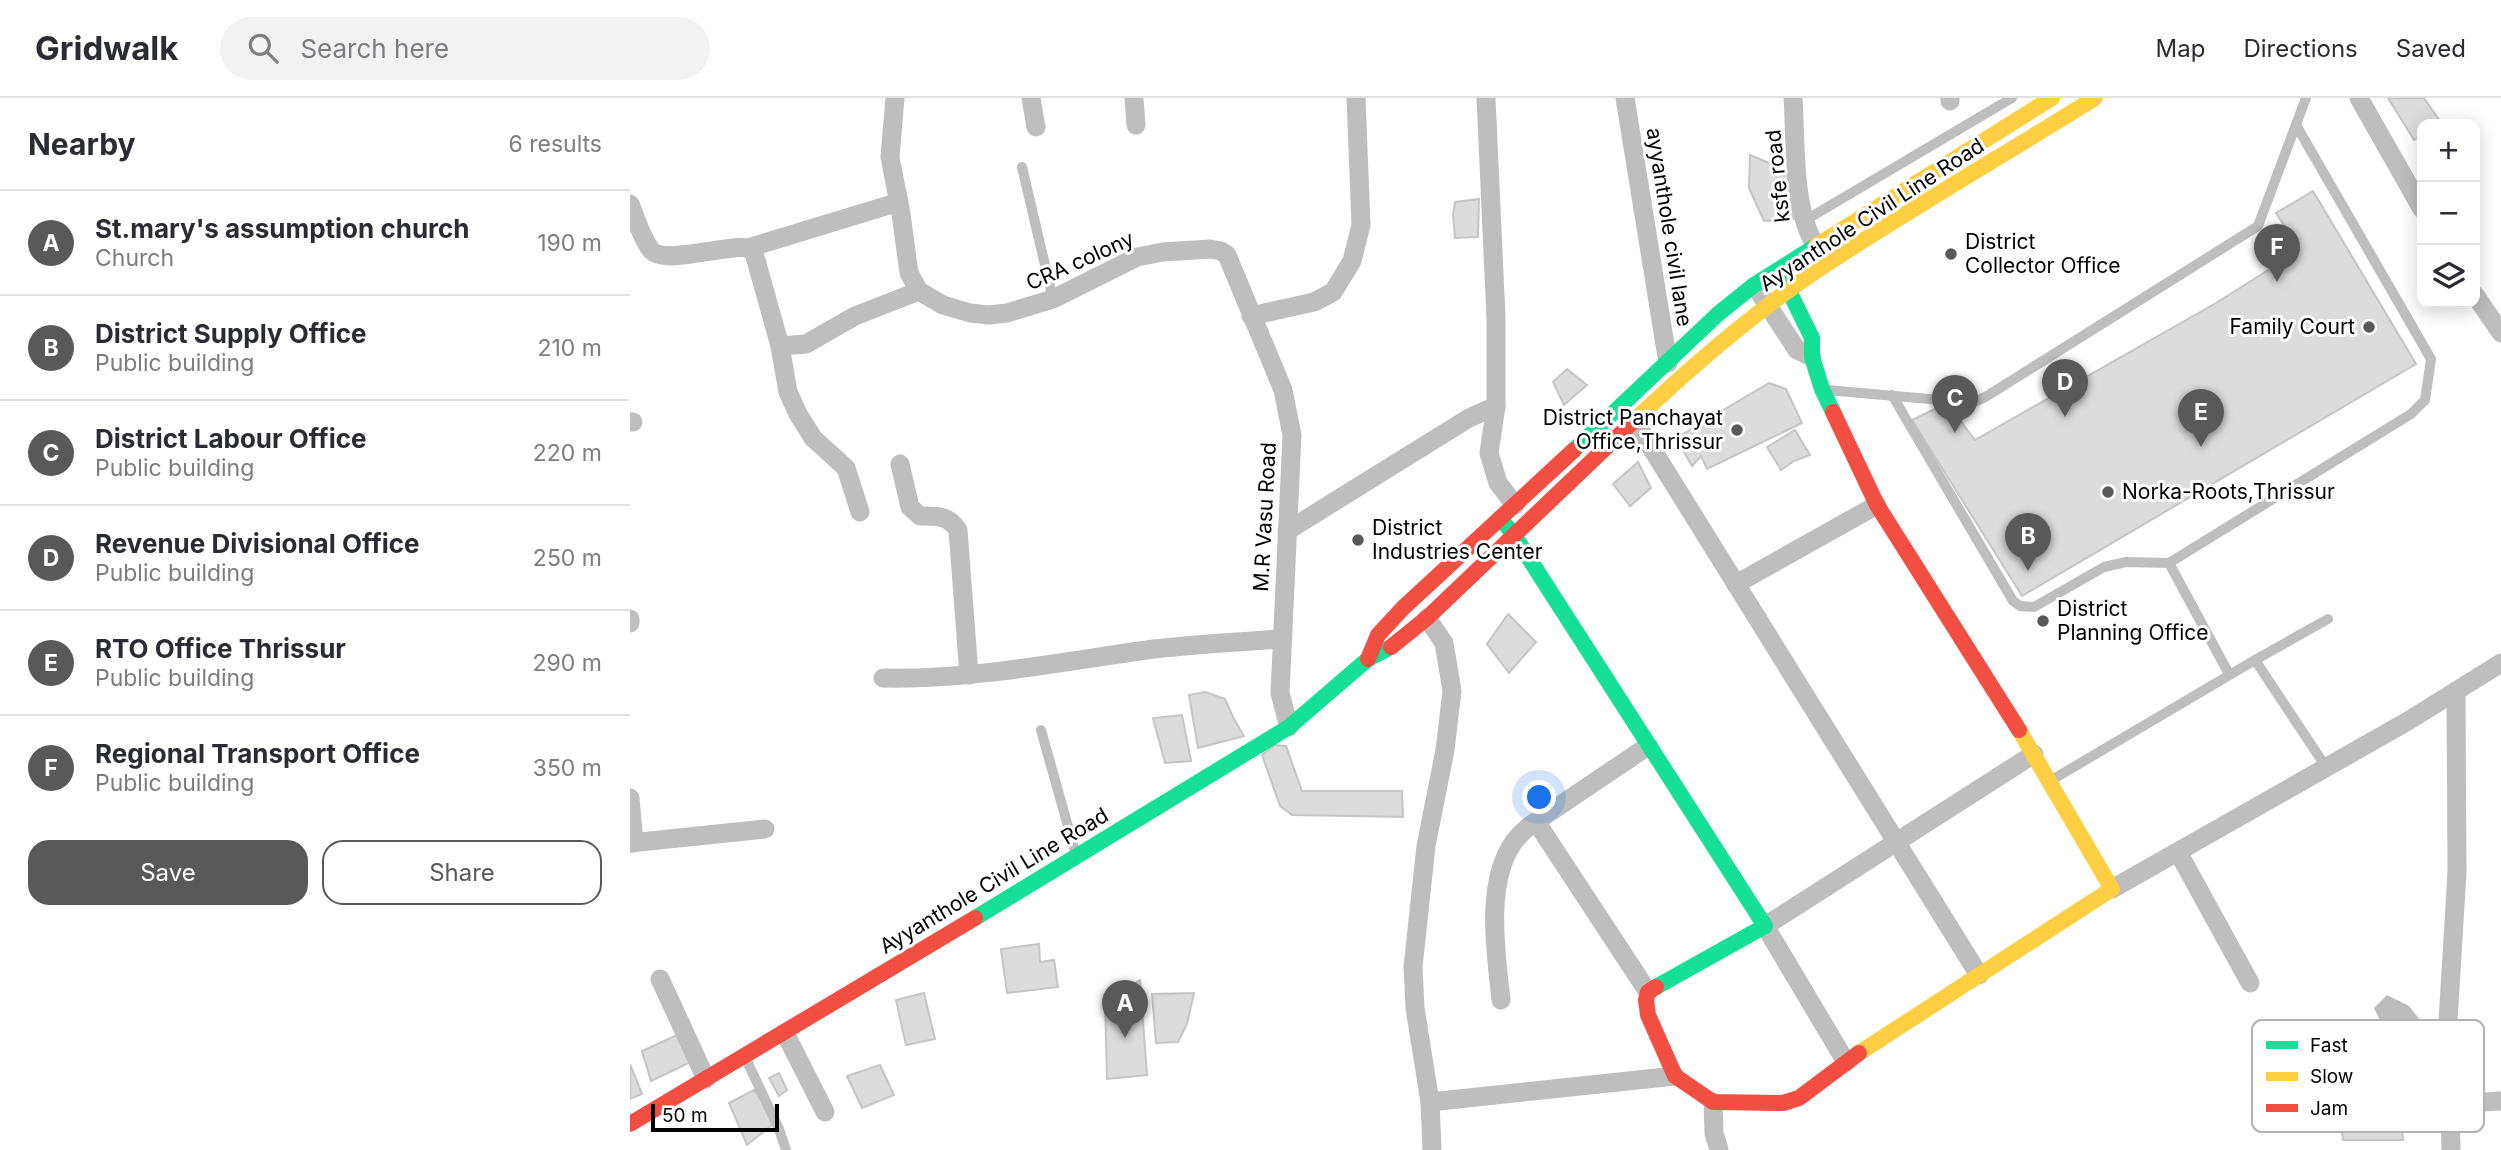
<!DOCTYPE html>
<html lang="en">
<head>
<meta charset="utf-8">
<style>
  :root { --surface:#fff; --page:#f2f2f3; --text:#2b2b33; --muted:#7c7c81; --line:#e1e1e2; --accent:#595959 }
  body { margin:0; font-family:Inter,sans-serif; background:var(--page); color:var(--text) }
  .controls { position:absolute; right:21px; top:21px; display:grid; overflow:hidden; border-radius:14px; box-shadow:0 4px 18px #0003 }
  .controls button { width:63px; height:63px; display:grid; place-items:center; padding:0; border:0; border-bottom:2px solid var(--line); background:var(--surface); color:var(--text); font:35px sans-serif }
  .scale { position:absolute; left:21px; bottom:18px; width:128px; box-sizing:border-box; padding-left:7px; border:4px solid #000; border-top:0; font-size:19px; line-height:24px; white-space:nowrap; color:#000; -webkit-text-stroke:5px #fff; paint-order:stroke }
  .you { position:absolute; left:910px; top:700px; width:24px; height:24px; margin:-18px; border:5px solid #fff; border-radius:50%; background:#1a73e8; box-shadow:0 0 0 10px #1a73e833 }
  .badge { display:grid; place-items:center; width:46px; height:46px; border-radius:50%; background:var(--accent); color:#fff; font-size:23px; font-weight:700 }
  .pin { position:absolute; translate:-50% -58px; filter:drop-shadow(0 2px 4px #0008) }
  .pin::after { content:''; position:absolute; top:37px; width:24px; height:21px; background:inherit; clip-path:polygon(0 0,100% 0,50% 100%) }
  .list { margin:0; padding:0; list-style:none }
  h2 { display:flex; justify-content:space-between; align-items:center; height:91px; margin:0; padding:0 28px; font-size:30px }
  h2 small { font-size:23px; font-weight:400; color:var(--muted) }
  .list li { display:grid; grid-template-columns:46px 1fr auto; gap:21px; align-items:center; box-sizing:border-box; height:105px; padding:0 28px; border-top:2px solid var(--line) }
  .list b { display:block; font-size:26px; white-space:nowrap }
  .list p { margin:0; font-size:23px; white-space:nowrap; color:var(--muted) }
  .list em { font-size:23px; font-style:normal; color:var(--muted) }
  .actions { display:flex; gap:14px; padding:21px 28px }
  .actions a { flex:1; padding:16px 0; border:2px solid var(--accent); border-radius:21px; text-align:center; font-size:24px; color:var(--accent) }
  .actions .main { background:var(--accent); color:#fff }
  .icon { flex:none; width:38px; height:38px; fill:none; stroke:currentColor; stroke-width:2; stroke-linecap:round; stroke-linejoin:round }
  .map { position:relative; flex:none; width:1871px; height:1052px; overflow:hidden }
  header { display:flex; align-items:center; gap:42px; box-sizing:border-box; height:98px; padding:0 35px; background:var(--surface); border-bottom:2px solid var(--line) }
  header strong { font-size:33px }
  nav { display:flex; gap:38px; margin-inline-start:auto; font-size:24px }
  .search { width:490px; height:63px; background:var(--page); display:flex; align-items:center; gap:18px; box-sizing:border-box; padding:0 24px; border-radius:38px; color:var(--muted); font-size:26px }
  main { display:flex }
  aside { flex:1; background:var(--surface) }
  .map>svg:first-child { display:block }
</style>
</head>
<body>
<header>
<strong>Gridwalk</strong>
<div class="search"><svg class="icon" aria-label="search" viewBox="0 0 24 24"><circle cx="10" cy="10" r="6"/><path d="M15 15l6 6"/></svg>Search here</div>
<nav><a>Map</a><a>Directions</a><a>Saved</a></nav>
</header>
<main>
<aside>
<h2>Nearby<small>6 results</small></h2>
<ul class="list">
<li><span class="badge">A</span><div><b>St.mary's assumption church</b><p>Church</p></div><em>190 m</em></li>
<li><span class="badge">B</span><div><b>District Supply Office</b><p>Public building</p></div><em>210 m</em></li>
<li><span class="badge">C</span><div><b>District Labour Office</b><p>Public building</p></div><em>220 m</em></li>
<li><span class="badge">D</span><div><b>Revenue Divisional Office</b><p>Public building</p></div><em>250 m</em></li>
<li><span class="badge">E</span><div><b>RTO Office Thrissur</b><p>Public building</p></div><em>290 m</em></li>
<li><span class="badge">F</span><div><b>Regional Transport Office</b><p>Public building</p></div><em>350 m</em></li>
</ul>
<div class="actions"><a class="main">Save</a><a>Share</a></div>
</aside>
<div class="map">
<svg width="1871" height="1052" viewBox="0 0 1871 1052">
  <rect width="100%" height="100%" fill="#fff"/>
  <polygon fill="#bcbcbc" points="1757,897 1779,908 1791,923 1761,945 1744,910"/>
  <g fill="#dcdcdc" stroke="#c5c5c5" stroke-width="2">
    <polygon points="1758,0 1794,0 1812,26 1792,26 1792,38 1784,42"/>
    <polygon points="1120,57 1158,73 1163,121 1134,123 1119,90"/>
    <polygon points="1683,93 1786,266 1392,498 1282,322 1317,305 1345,342 1586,205 1670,152 1646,115"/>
    <polygon points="849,101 848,139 825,140 823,116 825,104"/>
    <polygon points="937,271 957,287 934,307 923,284"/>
    <polygon points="1139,285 1156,291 1172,325 1077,371 1071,358 1062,368 1046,340"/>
    <polygon points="1165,332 1180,357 1164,363 1151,372 1137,349"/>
    <polygon points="1008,364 1021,390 1000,408 983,386"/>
    <polygon points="878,516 906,544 879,575 857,546"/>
    <polygon points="575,594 595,601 604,621 614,638 568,650 559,597"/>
    <polygon points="552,617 561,663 535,665 523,620"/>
    <polygon points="645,647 656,648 672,693 772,693 773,719 662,717 650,708 632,657"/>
    <polygon points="409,846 410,864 424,862 428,889 377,895 371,851"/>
    <polygon points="510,882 517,977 477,981 475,903"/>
    <polygon points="294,895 305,941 276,947 266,902"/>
    <polygon points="564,895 557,926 548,944 526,945 522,896"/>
    <polygon points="49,936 63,963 21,983 12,953"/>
    <polygon points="1767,965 1773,1042 1713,1042 1705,969"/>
    <polygon points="0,966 12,996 0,1001"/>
    <polygon points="250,967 264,997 232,1010 217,978"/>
    <polygon points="149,975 157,992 149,998 139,980"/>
    <polygon points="124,992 146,1024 117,1047 99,1005"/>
  </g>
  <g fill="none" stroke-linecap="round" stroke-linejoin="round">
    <g stroke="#bebebe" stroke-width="10">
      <polyline points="392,69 423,201"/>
      <polyline points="1174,123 1382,0"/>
      <polyline points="1197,292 1333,304 1347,303 1357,298 1628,128 1676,0"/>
      <polyline points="1262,297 1383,503 1390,508 1404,509 1474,469 1496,464 1539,465 1781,316 1795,302 1801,261 1666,27"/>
      <polyline points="1539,465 1599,576"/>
      <polyline points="1625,562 1698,521"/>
      <polyline points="411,632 446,757"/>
      <polyline points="1420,683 1625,562 1696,669"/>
      <polyline points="115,959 149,1031 156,1052"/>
    </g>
    <g stroke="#bebebe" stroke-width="19">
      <polyline points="265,0 260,59 271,116 279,175 289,193 313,207 340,215 359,217 377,215 423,201 507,159 533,154 580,151 591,153 597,157 653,292 662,337 650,595 659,629"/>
      <polyline points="401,0 406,29"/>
      <polyline points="504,0 506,27"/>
      <polyline points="856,0 866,220 866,308 859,355 868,385 885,407"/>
      <polyline points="995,0 1038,265"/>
      <path d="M1163 0C1166 43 1162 112 1186 148"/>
      <polyline points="1320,0 1320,3"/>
      <polyline points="1729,0 1792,111"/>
      <path d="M0 106C6 120 11 139 21 152 35 168 95 146 118 150L124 155 150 248 176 246 225 218 289 193"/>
      <polyline points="118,150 269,104"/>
      <polyline points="1131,197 1167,252 1182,259"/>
      <polyline points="1845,197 1871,235"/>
      <polyline points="621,218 684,204 703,194 722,163 731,127 726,0"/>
      <polyline points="150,248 158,294 168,316 183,340 216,370 230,414"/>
      <polyline points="1004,322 1349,877"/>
      <polyline points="0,324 3,324"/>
      <path d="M270 366 280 409 290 418C307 418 318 417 328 432L339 577"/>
      <polyline points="657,433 839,320 866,308"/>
      <polyline points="1106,486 1247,407"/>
      <polyline points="797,520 814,545 822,593 815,652 796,748 783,869 785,910 800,1004 802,1052"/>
      <polyline points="0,525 0,521"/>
      <path d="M253 580C344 582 434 563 524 551 566 546 609 544 651 541"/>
      <polyline points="0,700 4,745"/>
      <polyline points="907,725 1018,894"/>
      <polyline points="0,745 135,731"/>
      <polyline points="1548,754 1620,885"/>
      <polyline points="1482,791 1778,623 1871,565"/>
      <polyline points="30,881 76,981"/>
      <path d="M871 902C866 855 855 786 883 745 887 739 893 734 898 729L1018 648"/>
      <polyline points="155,935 195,1014"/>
      <polyline points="1216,964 1135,828 1404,656"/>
      <polyline points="800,1004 1045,978"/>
      <polyline points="1083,1004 1084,1035 1089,1052"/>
      <polyline points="1819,1006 1871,1003"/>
      <polyline points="1821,1052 1818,923 1827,775 1826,593"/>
    </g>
    <g stroke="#16e098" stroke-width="16">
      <polyline points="1145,174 1159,193 1182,240 1182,259 1192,291 1203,314"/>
      <polyline points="944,352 1088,216 1124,187 1186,148"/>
      <polyline points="870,420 884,437 1135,828 1026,889"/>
      <polyline points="345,820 659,629 738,561 761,549"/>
    </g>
    <g stroke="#ffcf43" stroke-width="16">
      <polyline points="1186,148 1422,0"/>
      <path d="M1006 321C1062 268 1122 216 1186 173 1277 113 1372 58 1465 0"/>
      <polyline points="1229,955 1482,791 1389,632"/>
    </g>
    <g stroke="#f24e42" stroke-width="16">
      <polyline points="1203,314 1247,407 1389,632"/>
      <polyline points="761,549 797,520 1006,321"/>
      <polyline points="738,561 748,537 773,510 944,352"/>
      <polyline points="1026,889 1018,894 1016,902 1018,917 1045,978 1083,1004 1153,1005 1169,1000 1229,955"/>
      <polyline points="0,1026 345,820"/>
    </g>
  </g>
  <g fill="#595959" stroke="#fff" stroke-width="2.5">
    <circle cx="1321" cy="156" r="7"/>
    <circle cx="1739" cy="229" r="7"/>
    <circle cx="1107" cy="332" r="7"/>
    <circle cx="1478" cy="394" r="7"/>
    <circle cx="728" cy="442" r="7"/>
    <circle cx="1413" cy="523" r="7"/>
  </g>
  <g text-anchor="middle" stroke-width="6" stroke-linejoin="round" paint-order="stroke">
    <g font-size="21" fill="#000" stroke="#fff">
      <text transform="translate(1148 78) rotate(-96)" y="7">ksfe road</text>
      <text transform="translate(1242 117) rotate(-33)" y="7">Ayyanthole Civil Line Road</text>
      <text transform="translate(1039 129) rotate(81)" y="7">ayyanthole civil lane</text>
      <text transform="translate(450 163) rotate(-24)" y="7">CRA colony</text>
      <text transform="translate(635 419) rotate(-87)" y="7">M.R Vasu Road</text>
      <text transform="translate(364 783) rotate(-31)" y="7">Ayyanthole Civil Line Road</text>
    </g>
    <g font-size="21" fill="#000" stroke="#fff" text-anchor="start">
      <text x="1335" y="151">District<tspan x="1335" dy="24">Collector Office</tspan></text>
      <text x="1725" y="236" text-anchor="end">Family Court</text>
      <text x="1093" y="327" text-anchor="end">District Panchayat<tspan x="1093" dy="24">Office,Thrissur</tspan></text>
      <text x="1492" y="401">Norka-Roots,Thrissur</text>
      <text x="742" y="437">District<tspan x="742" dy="24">Industries Center</tspan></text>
      <text x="1427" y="518">District<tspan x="1427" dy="24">Planning Office</tspan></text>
    </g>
  </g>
  <rect x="1622" y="922" width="232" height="112" rx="10" fill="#fff" stroke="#b2b2b2" stroke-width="2"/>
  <rect x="1636" y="943" width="32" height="8" fill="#16e098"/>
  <rect x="1636" y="974" width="32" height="9" fill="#ffcf43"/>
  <rect x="1636" y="1006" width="32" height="8" fill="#f24e42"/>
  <g font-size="19" fill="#000">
    <text x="1680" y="954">Fast</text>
    <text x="1680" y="985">Slow</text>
    <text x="1680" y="1017">Jam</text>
  </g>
</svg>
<div class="controls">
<button>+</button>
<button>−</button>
<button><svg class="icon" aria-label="layers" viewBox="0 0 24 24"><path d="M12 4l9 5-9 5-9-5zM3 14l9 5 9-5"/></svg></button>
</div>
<div class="scale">50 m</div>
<div class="you"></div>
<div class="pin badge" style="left:495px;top:940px">A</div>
<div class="pin badge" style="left:1398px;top:473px">B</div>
<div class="pin badge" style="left:1325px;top:335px">C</div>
<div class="pin badge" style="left:1435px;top:319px">D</div>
<div class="pin badge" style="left:1571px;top:349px">E</div>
<div class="pin badge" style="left:1647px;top:184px">F</div>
</div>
</main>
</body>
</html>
